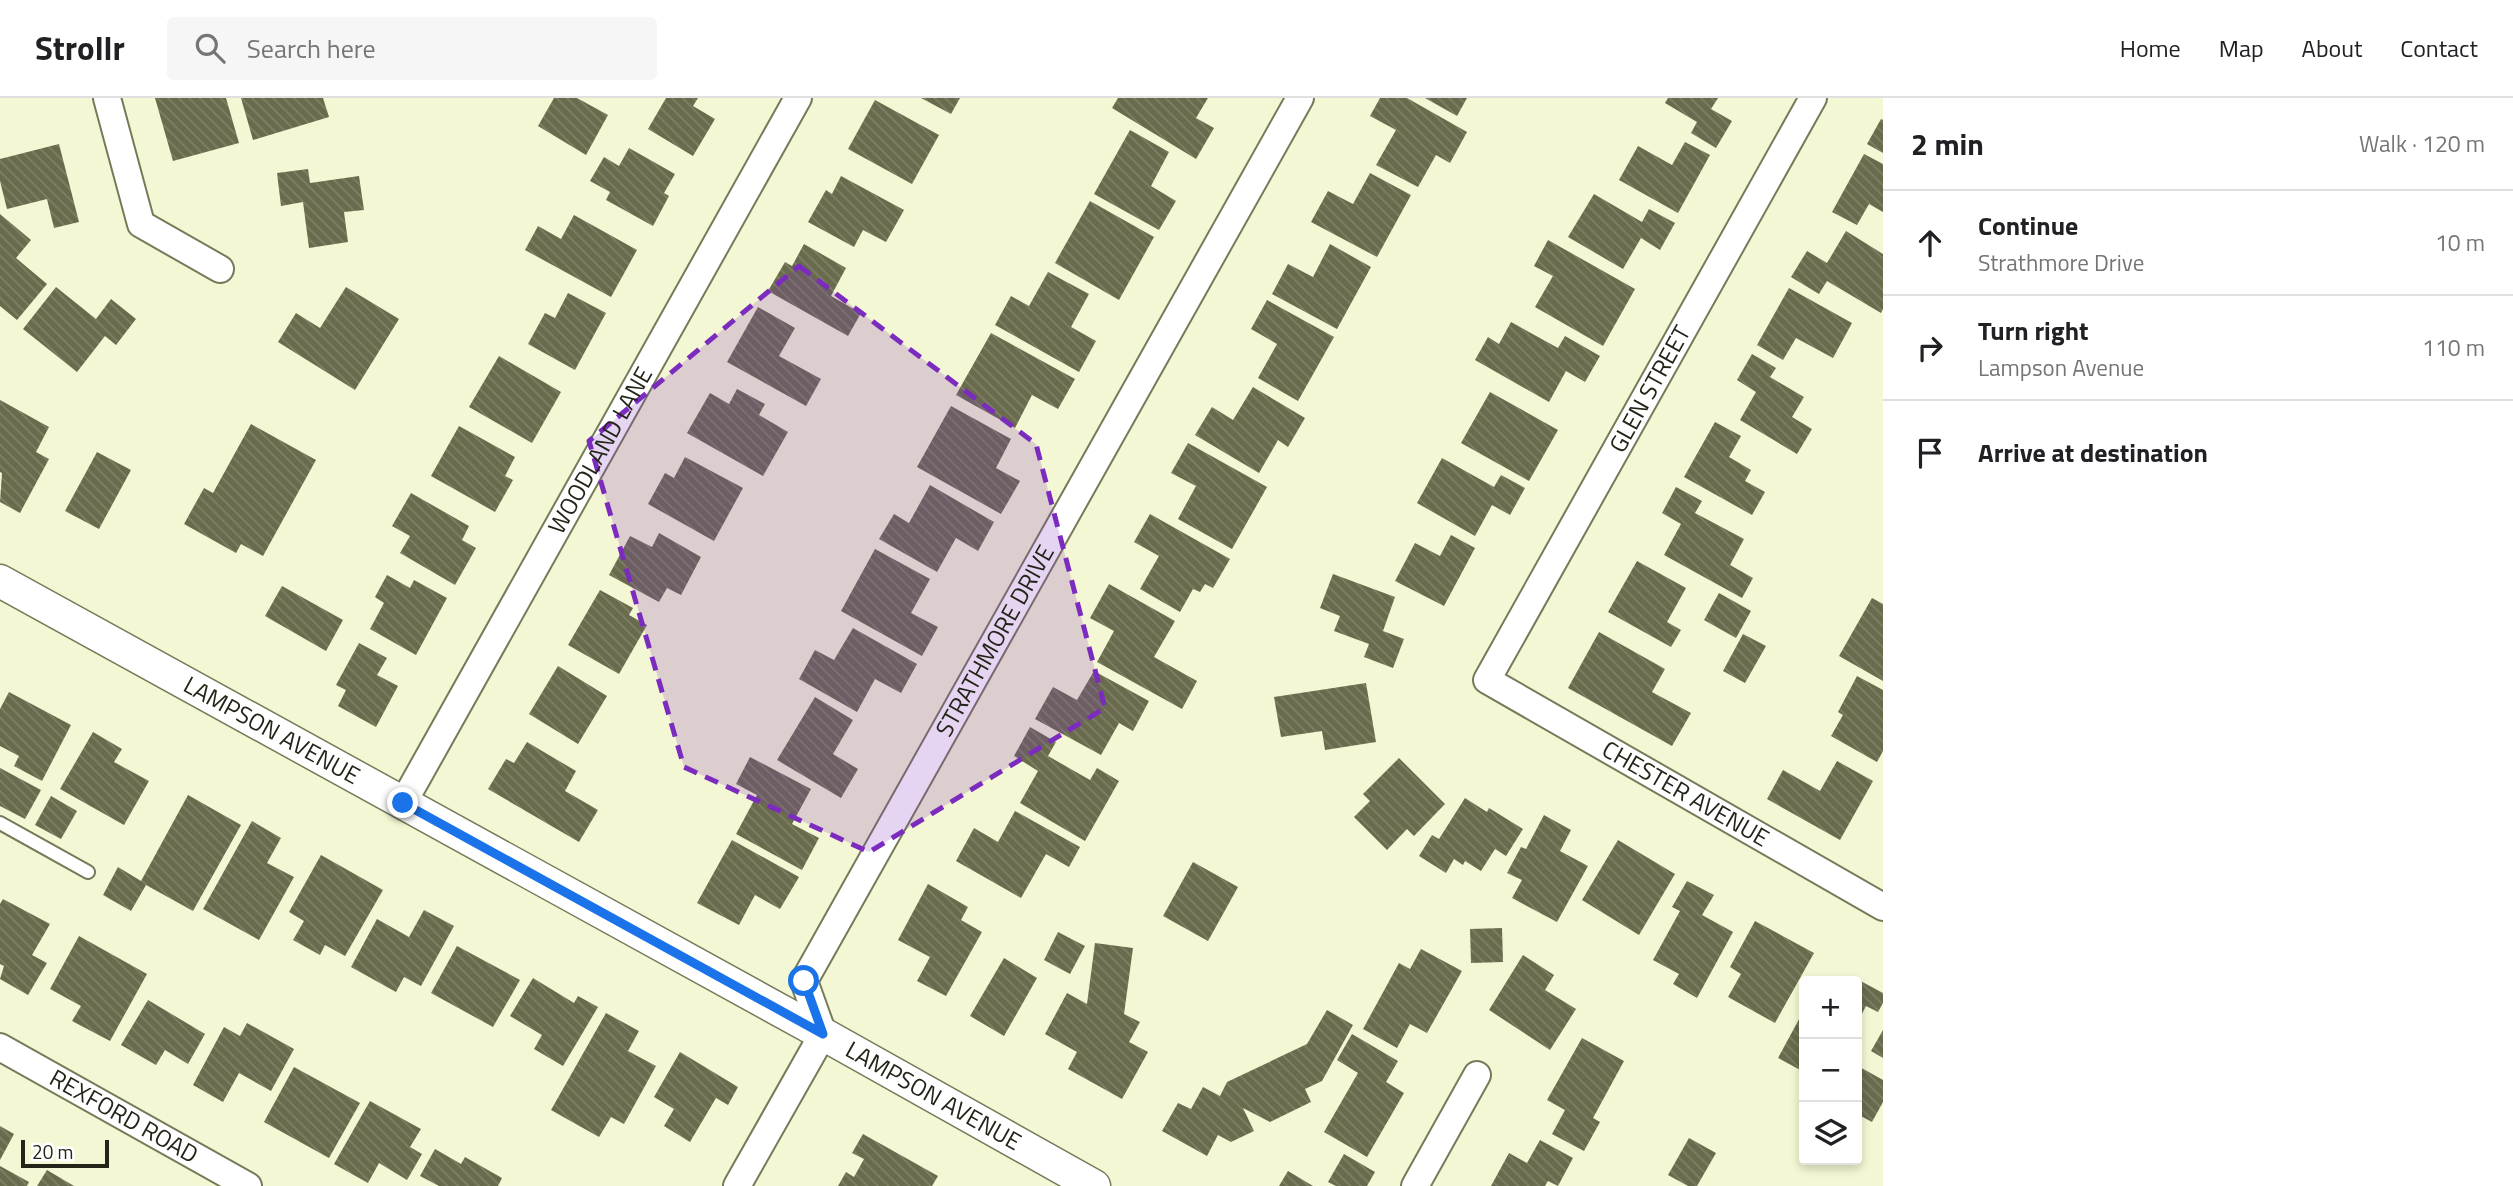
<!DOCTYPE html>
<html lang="en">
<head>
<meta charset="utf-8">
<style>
  :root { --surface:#fff; --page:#f6f6f6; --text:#202124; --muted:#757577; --line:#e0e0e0 }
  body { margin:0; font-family:"Titillium Web",sans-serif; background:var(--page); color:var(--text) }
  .controls { position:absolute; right:21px; bottom:21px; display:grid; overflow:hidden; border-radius:7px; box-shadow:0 4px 10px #0003 }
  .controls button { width:63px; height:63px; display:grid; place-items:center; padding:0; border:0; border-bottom:2px solid var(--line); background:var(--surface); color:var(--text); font:35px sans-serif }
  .scale { position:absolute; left:21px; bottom:18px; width:88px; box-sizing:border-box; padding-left:7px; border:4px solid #242518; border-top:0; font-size:19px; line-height:24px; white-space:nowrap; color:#242518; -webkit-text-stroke:5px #fff; paint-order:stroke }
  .stop { position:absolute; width:21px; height:21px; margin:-16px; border:5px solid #1a73e8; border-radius:50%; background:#fff }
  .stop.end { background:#1a73e8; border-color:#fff; box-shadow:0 2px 7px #0008 }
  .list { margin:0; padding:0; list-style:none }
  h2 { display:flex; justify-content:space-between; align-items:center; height:91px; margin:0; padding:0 28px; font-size:30px }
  h2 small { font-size:23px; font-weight:400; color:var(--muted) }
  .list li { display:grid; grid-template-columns:46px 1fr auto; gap:21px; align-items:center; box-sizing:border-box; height:105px; padding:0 28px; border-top:2px solid var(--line) }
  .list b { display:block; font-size:26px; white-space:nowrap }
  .list p { margin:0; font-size:23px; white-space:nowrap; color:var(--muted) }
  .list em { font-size:23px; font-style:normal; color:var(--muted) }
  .icon { flex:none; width:38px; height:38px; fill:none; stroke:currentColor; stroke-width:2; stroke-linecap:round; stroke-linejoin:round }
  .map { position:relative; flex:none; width:1883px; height:1088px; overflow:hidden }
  header { display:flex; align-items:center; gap:42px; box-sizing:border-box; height:98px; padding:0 35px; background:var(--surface); border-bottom:2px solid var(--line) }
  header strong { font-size:33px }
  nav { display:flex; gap:38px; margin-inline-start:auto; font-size:24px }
  .search { width:490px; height:63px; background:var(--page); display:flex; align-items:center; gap:18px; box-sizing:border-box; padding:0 24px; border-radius:7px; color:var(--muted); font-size:26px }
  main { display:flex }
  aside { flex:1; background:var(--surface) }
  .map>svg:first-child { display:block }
</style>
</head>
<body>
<header>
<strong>Strollr</strong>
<div class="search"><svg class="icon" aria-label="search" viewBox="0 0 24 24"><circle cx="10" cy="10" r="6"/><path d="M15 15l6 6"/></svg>Search here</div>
<nav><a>Home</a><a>Map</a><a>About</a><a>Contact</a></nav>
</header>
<main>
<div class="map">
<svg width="1883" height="1088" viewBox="0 0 1883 1088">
  <defs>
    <pattern id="building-back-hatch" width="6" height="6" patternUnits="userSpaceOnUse" patternTransform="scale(1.75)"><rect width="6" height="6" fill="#696b4c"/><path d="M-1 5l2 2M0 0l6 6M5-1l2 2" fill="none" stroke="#7e8068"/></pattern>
  </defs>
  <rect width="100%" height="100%" fill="#f4f7d3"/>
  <g fill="url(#building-back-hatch)">
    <polygon points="155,0 226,0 239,45 173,63"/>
    <polygon points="241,0 323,0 329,19 253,42"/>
    <polygon points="554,0 577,0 608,17 586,57 538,28"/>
    <polygon points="666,0 698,0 693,8 715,21 693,58 648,31"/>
    <polygon points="921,0 960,0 951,16"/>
    <polygon points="1118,0 1208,0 1196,20 1214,30 1196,61 1112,10"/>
    <polygon points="1380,0 1407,0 1467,34 1450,65 1436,57 1418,89 1376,67 1396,32 1370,18"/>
    <polygon points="1425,0 1467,0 1457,18"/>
    <polygon points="1668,0 1718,0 1711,11 1732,23 1716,50 1691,35 1697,24 1665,5"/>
    <polygon points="875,2 939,37 912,86 848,51"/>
    <polygon points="1881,21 1883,22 1883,55 1867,46"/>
    <polygon points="1130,32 1169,54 1151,88 1176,103 1159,132 1094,96"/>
    <polygon points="1685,44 1710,57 1678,115 1619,82 1638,48 1672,67"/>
    <polygon points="59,46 79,124 54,130 47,101 7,111 0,83 0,61"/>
    <polygon points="629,50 675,76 664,95 669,98 653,128 606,102 610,94 590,83 604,59 619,68"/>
    <polygon points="1864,56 1883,66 1883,114 1869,106 1857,127 1832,114"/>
    <polygon points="308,71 310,85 359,78 364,112 344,114 348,144 309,150 303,104 281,108 277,75"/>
    <polygon points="1370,75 1411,97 1377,159 1311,124 1328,93 1353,106"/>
    <polygon points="841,78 904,112 886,144 863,132 854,149 808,124 826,92 832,96"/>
    <polygon points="1594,96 1642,124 1649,111 1675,125 1660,152 1641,140 1623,171 1568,139"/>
    <polygon points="1090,103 1154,139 1119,202 1055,165"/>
    <polygon points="0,116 31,142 16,160 47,186 17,222 0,208"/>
    <polygon points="574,117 637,152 611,199 525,152 538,128 561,141"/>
    <polygon points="1846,133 1883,156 1883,211 1881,215 1827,183 1819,196 1791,179 1807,153 1827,165"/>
    <polygon points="1548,142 1635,191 1603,248 1535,209 1553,178 1534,168"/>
    <polygon points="804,146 846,170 831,198 861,215 848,238 768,193 785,164 792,168"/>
    <polygon points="1330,146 1371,169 1337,231 1272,196 1288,166 1313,179"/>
    <polygon points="1048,174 1089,196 1071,229 1096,243 1079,274 995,227 1011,198 1029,208"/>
    <polygon points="56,189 96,221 111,201 136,221 116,247 105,238 77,274 23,231"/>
    <polygon points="346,189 399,221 355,292 278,244 296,215 320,230"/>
    <polygon points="1789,190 1852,225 1833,260 1796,240 1783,262 1757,247"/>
    <polygon points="568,195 606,215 575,272 528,246 545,215 555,220"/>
    <polygon points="1267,202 1334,239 1298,303 1258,280 1277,246 1251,231"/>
    <polygon points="758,209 795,230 779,258 821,281 806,308 727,264"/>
    <polygon points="1511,224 1558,250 1565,238 1600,258 1585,284 1566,273 1549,304 1475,262 1488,239 1499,246"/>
    <polygon points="991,235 1075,281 1058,311 1032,297 1015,330 956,297"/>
    <polygon points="1752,256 1776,270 1770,279 1804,299 1792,319 1812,331 1797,356 1740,322 1756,294 1737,282"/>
    <polygon points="499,258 561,294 532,345 469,309"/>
    <polygon points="1253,289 1305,320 1288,349 1278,342 1259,375 1195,337 1212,309 1233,322"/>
    <polygon points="737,291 765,306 759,317 788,334 763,378 687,335 710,295 729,306"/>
    <polygon points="1490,294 1558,332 1529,383 1461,345"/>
    <polygon points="0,302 49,329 36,354 49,361 20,415 0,404 2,375 0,374"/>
    <polygon points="951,308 1011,341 996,370 1020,383 1001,416 917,369"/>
    <polygon points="1715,324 1741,338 1729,359 1751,372 1745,383 1765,394 1752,417 1684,379"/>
    <polygon points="251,326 316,362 263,458 241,446 236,455 184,426 204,390 213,395"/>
    <polygon points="459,328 515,359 505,378 513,382 495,414 431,378"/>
    <polygon points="1188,345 1267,389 1232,451 1178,421 1196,388 1171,375"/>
    <polygon points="97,354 131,372 99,431 65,413"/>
    <polygon points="685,359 743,390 714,443 648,406 665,375 674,380"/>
    <polygon points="1442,360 1494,389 1501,377 1525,390 1510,417 1492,407 1475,438 1417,405"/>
    <polygon points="930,387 994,424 978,453 956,440 937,474 879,441 894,416 909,425"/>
    <polygon points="1676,389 1702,403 1695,415 1744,441 1730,467 1753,480 1742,500 1664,457 1681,426 1662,415"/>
    <polygon points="411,395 469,428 462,442 476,450 455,487 400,455 410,438 392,428"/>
    <polygon points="1150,416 1230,461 1213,490 1205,486 1200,494 1193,491 1180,514 1140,491 1159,458 1134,444"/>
    <polygon points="659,435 701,459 681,497 667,490 659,504 609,477 630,438 652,449"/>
    <polygon points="1451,437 1475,450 1444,508 1395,483 1415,445 1440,458"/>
    <polygon points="875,451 930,481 911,515 938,529 922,558 841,513"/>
    <polygon points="1637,463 1686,490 1667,524 1681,532 1671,549 1608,514"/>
    <polygon points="1333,476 1395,499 1383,533 1404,541 1393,570 1364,559 1369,546 1334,533 1340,518 1320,510"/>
    <polygon points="387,477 410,490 414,482 447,500 416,557 370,531 384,505 375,499"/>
    <polygon points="1109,486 1175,523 1154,559 1197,583 1182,611 1097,564 1114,533 1090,520"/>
    <polygon points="282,488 343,522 326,553 265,518"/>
    <polygon points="600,492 633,510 629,517 647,527 619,576 568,547"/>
    <polygon points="1719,495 1751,513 1736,540 1704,522"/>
    <polygon points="1872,500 1883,506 1883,583 1839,558"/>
    <polygon points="853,530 917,566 901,595 875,581 857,614 799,581 815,552 834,562"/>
    <polygon points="1599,534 1665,571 1652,594 1691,615 1672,648 1568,590"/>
    <polygon points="1743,536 1766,548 1745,585 1723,573"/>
    <polygon points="359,545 387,560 377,577 398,588 376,629 338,608 346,592 336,587"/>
    <polygon points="558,568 607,598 578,646 529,616"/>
    <polygon points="1094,573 1149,603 1133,633 1119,625 1101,657 1035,621 1053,589 1077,602"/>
    <polygon points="1857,578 1883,592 1883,653 1877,664 1831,638 1843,617 1838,614"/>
    <polygon points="1366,585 1376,644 1325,652 1322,633 1281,639 1274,599"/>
    <polygon points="9,594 71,627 42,683 14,668 19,658 0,648 0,611"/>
    <polygon points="815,599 853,622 833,656 858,671 841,700 777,662"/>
    <polygon points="1030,629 1056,644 1048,658 1090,682 1097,670 1119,683 1085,743 1020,705 1038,673 1014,658"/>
    <polygon points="93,634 122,651 114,664 149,683 124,727 60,691"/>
    <polygon points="527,644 576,673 565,693 598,712 579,744 488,691 506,661 514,665"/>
    <polygon points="750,659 811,691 792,726 819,740 802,772 736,736 757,697 736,686"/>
    <polygon points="1399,660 1445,706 1414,738 1407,731 1387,752 1354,719 1370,703 1363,696"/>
    <polygon points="1837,663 1873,683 1840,742 1767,701 1783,672 1820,693"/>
    <polygon points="0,670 41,692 25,721 0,708"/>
    <polygon points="188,697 241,727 193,813 146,787 131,813 103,797 118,769 141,783"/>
    <polygon points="51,698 77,713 61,741 35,727"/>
    <polygon points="1465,700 1487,714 1489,710 1523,731 1506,758 1495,751 1481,773 1465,763 1463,767 1454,761 1446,775 1419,758 1432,737 1439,741"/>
    <polygon points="1015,713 1080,749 1069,769 1046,756 1021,800 956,763 974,730 998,744"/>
    <polygon points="1544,717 1571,732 1560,753 1588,768 1557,824 1512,800 1522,782 1507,775 1521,749 1526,751"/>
    <polygon points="252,723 281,740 267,765 294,779 259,842 203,811"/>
    <polygon points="732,742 799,779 780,811 755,797 739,827 697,805"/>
    <polygon points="1618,742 1675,776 1639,837 1582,802"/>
    <polygon points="321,757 383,792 345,858 325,847 320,857 293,842 304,823 289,814"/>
    <polygon points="1193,764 1238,789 1208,843 1163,818"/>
    <polygon points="1687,783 1714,797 1702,817 1733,834 1697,900 1673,886 1679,876 1653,862 1680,813 1672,809"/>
    <polygon points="928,786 968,809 961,822 982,834 946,898 917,883 930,859 898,842"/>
    <polygon points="3,801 50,826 32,857 47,865 28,897 0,881 4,868 0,866 0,806"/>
    <polygon points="424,812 454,828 421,888 404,879 396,894 351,869 377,821 409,839"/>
    <polygon points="1755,823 1814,855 1775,925 1728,899 1741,876 1730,869"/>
    <polygon points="1502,830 1503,864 1471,865 1470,831"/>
    <polygon points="1058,834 1085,848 1070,876 1044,862"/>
    <polygon points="79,838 147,876 110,943 72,923 81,908 50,891"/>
    <polygon points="1095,845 1133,850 1124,916 1140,924 1129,944 1148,954 1122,1001 1068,971 1077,954 1045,936 1067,895 1087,906"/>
    <polygon points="457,848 520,882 493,929 431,895"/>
    <polygon points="1421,851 1462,873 1427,935 1410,926 1397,950 1363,931 1399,865 1410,871"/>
    <polygon points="1523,857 1554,877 1545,892 1576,911 1550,952 1489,912"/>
    <polygon points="1004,860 1037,880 1004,938 970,918"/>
    <polygon points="1853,879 1883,895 1883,905 1878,914 1866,908 1857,925 1857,883 1850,883"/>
    <polygon points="533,880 574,905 578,898 598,909 563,968 534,951 542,937 510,918"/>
    <polygon points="148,902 205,936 188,966 165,952 156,967 121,947"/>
    <polygon points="1327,912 1353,927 1322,983 1305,991 1311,1004 1270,1024 1243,1010 1254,1033 1231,1044 1218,1037 1207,1058 1162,1033 1178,1005 1191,1011 1203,989 1220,998 1227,984 1307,946"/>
    <polygon points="1804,912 1804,974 1778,960"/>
    <polygon points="606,915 639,933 628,953 656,968 624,1026 611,1019 599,1039 551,1012"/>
    <polygon points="247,925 294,951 271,993 239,975 223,1004 193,987 224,929 240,938"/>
    <polygon points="1883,932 1883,960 1871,953"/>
    <polygon points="1352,936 1398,963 1386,984 1404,995 1367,1059 1324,1034 1358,975 1337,962"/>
    <polygon points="1582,940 1624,963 1593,1020 1600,1024 1584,1053 1552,1036 1565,1012 1547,1002"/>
    <polygon points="680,954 738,989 728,1007 716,1000 690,1044 664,1028 674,1011 654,999"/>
    <polygon points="1858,968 1883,982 1883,1004 1872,1024 1857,1016"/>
    <polygon points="294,969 360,1005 329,1060 264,1024"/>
    <polygon points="370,1003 421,1031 410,1049 422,1056 407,1082 379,1065 368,1085 334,1066"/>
    <polygon points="0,1028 14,1036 0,1062"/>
    <polygon points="863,1036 938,1078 932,1088 838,1088 846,1074 854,1079 864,1061 852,1055"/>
    <polygon points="1689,1040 1716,1055 1697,1088 1688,1088 1668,1077"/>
    <polygon points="1540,1042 1573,1060 1558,1088 1548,1083 1545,1088 1491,1088 1509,1055 1527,1065"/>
    <polygon points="435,1051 461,1066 465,1059 502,1080 498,1088 439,1088 420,1078"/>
    <polygon points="1344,1056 1375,1074 1367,1088 1336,1088 1328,1084"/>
    <polygon points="0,1068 29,1084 27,1088 0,1088"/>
    <polygon points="47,1072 74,1088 37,1088"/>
    <polygon points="1288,1073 1313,1088 1279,1088"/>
  </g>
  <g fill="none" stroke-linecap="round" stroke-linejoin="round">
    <g stroke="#777a5a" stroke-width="16">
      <polyline id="service" points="0,725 88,774"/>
    </g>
    <g stroke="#777a5a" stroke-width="30">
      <g id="minor">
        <polyline points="107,0 141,126 220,171"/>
        <path id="s1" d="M1813 0 1487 582 1883 809"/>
        <path id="s2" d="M403 705 798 0"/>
        <path id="s3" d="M0 949 248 1088"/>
        <path id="s4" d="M737 1088 823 936 804 883 1300 0"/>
        <polyline points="1415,1088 1477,977"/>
      </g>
    </g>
    <g stroke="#777a5a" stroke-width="35">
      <g id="tertiary">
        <path id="s5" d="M0 483 823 936 1094 1088"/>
      </g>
    </g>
    <use href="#service" stroke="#fff" stroke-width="12"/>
    <use href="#minor" stroke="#fff" stroke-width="26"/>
    <use href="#tertiary" stroke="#fff" stroke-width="32"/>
  </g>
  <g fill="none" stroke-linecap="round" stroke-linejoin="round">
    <polyline stroke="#1a73e8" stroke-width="9" points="403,705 823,936 804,883"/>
  </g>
  <path fill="#7b2cbf" fill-opacity="0.2" stroke="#7b2cbf" stroke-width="5" stroke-dasharray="14 9" stroke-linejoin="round" d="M799 168 1036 346 1105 610 869 754 684 669 589 343Z"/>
  <g text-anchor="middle" stroke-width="7" stroke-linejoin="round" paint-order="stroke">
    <g font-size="24" fill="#242518" stroke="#fff">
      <text transform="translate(1650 291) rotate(-61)" y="8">GLEN STREET</text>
      <text dy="8" stroke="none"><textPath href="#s2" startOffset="404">WOODLAND LANE</textPath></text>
      <text dy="8" stroke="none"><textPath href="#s4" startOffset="621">STRATHMORE DRIVE</textPath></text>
      <text dy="8" stroke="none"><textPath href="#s5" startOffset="310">LAMPSON AVENUE</textPath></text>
      <text dy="8" stroke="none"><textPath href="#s1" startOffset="896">CHESTER AVENUE</textPath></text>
      <text dy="8" stroke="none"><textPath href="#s5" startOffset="1066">LAMPSON AVENUE</textPath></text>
      <text dy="8" stroke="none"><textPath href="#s3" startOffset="142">REXFORD ROAD</textPath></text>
    </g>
  </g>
</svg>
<div class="controls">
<button>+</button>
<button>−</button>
<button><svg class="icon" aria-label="layers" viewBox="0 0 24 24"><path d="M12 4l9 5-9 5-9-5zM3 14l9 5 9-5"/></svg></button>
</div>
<div class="scale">20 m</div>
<div class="stop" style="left:804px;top:883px"></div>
<div class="stop end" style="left:403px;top:705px"></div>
</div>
<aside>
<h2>2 min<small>Walk · 120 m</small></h2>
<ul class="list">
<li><svg class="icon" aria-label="ahead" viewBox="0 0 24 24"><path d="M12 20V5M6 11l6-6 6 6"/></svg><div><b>Continue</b><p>Strathmore Drive</p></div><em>10 m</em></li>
<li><svg class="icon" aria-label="right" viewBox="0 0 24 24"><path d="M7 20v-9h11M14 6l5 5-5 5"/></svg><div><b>Turn right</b><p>Lampson Avenue</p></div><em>110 m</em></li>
<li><svg class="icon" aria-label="arrive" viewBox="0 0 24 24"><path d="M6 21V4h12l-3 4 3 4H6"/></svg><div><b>Arrive at destination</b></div></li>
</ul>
</aside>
</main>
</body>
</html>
